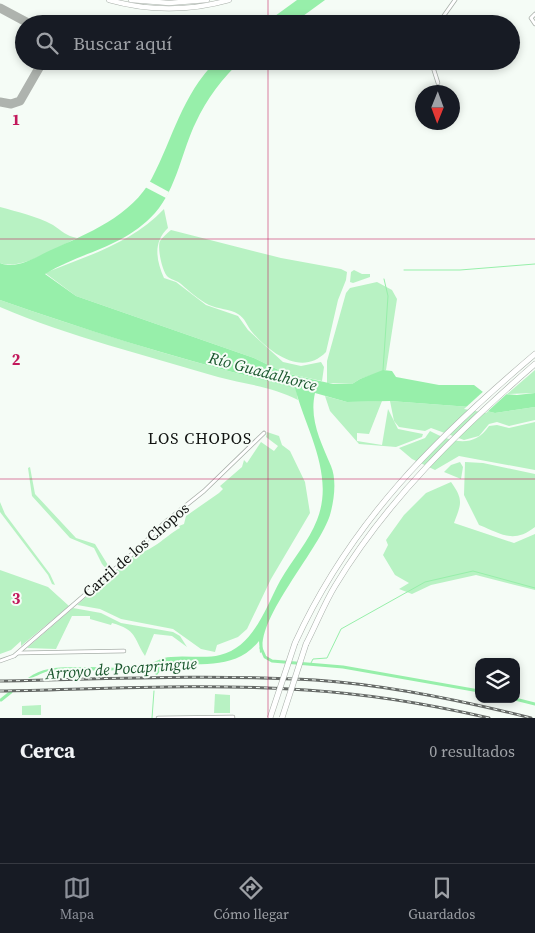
<!DOCTYPE html>
<html lang="es">
<head>
<meta charset="utf-8">
<style>
  :root { --surface:#171b24; --page:#20242c; --text:#f1f3f6; --muted:#9ea1a6; --line:#363941; --accent:#8c9099 }
  body { margin:0; font-family:"Source Serif 4",serif; background:var(--page); color:var(--text) }
  .controls { position:absolute; right:15px; bottom:15px; display:grid; overflow:hidden; border-radius:10px; box-shadow:0 2px 8px #0003 }
  .controls button { width:45px; height:45px; display:grid; place-items:center; padding:0; border:0; border-bottom:1px solid var(--line); background:var(--surface); color:var(--text); font:25px sans-serif }
  .compass { position:absolute; left:415px; top:85px; width:45px; height:45px; border-radius:50%; background:var(--surface); box-shadow:0 2px 8px #0003; rotate:181deg }
  .list { margin:0; padding:0; list-style:none }
  h2 { display:flex; justify-content:space-between; align-items:center; height:65px; margin:0; padding:0 20px; font-size:21px }
  h2 small { font-size:16px; font-weight:400; color:var(--muted) }
  .icon { flex:none; width:28px; height:28px; fill:none; stroke:currentColor; stroke-width:2; stroke-linecap:round; stroke-linejoin:round }
  .map { position:relative; flex:none; width:535px; height:718px; overflow:hidden }
  .search { position:absolute; background:var(--surface); box-shadow:0 2px 8px #0003; left:15px; right:15px; top:15px; height:55px; display:flex; align-items:center; gap:12px; box-sizing:border-box; padding:0 18px; border-radius:28px; color:var(--muted); font-size:19px }
  .sheet { height:145px; background:var(--surface) }
  nav { display:flex; justify-content:space-around; align-items:center; box-sizing:border-box; height:70px; border-top:1px solid var(--line); background:var(--surface); font-size:14px; color:var(--muted) }
  nav a { display:grid; justify-items:center; gap:2px }
  nav .on { color:var(--accent) }
  .map>svg:first-child { display:block }
</style>
</head>
<body>
<div class="map">
<svg width="535" height="718" viewBox="0 0 535 718">
  <rect width="100%" height="100%" fill="#f5fcf6"/>
  <g fill="#b8f2c3">
    <path d="M0 207C18 212 36 216 53 225 62 231 66 236 77 238 58 247 20 271 0 263Z"/>
    <path d="M164 209 168 228C153 242 156 260 164 278L176 282 206 305 238 316 248 330 283 362 301 366 321 362 324 367 322 381 285 373 254 358 76 296 45 273C87 256 132 243 164 209Z"/>
    <path d="M171 230 281 258 341 269 347 272 346 280 338 300 326 352C302 377 270 353 252 332 247 326 245 318 238 314 230 309 218 309 209 305 199 300 189 291 181 284 178 281 172 280 168 277 162 272 157 247 160 241 163 237 167 233 171 230Z"/>
    <polygon points="354,270 362,274 370,274 370,277 353,283 350,282 351,272"/>
    <polygon points="377,282 392,290 397,299 386,370 360,379 352,384 327,383 327,361 346,293 350,288"/>
    <path d="M0 300C97 334 195 364 296 388L298 400C274 387 244 384 218 377 145 355 70 337 0 307Z"/>
    <polygon points="535,370 535,393 507,394"/>
    <polygon points="325,396 347,402 382,401 369,434 357,433 357,441 382,445 388,409 398,429 423,434 422,437 396,447 359,444 330,411"/>
    <polygon points="390,401 470,407 495,413 535,407 535,420 509,426 497,422 489,424 479,436 464,440 431,428 425,431 399,427 394,421"/>
    <path d="M535 422V470L459 456 435 470 412 459 399 448 425 438 430 431C451 442 474 449 489 426L497 425 509 428Z"/>
    <path d="M267 432 279 436 282 445 290 451 305 482 310 513 271 579 247 629 238 637 217 645 215 652 201 649 173 629 121 619 100 609 77 605 136 552C149 555 169 533 180 528L179 526 184 524 186 516 219 493 223 489 220 486 242 467 244 460 247 463 261 442 274 451 278 446 266 437Z"/>
    <polygon points="460,462 463,467 461,479 444,472 451,465"/>
    <path d="M465 462 483 463 535 474V527C513 544 502 534 479 525L464 495Z"/>
    <polygon points="30,467 35,494 76,538 95,544 111,570 109,572 102,564 94,548 70,538 32,496 28,468"/>
    <path d="M451 482C464 500 461 504 454 523L514 543 535 534V590L476 575 431 585 412 594 399 589 409 583 395 575 383 555 388 545 386 540 404 515 426 493Z"/>
    <polygon points="0,502 5,514 50,574 55,585 52,584 48,575 0,512"/>
    <polygon points="0,570 48,587 69,606 21,646 21,641 11,650 0,654"/>
    <path d="M73 608 101 613 121 623 173 632 180 636 187 647 172 636 154 634 145 656C133 637 137 630 112 623L111 625 90 619V616H72L56 649 27 648Z"/>
    <polygon points="215,694 230,695 230,713 214,713"/>
    <polygon points="41,705 41,715 22,715 22,706"/>
  </g>
  <g fill="#97efaa">
    <polygon points="297,0 325,0 292,24 264,24"/>
    <path d="M216 61H241C223 77 206 100 196 122 182 150 177 188 155 213 123 248 83 251 45 274L76 296 254 358 285 373 333 384H352L360 379 383 370 392 371 396 377 439 385H474L483 392 517 395 535 393V407L495 413 470 407 390 401 347 402 315 393C309 420 321 442 331 466 337 480 334 501 330 515 319 550 257 617 263 651L260 653 259 641C234 672 199 661 164 666L157 675 155 674 159 664 144 670 48 671C41 673 35 678 28 678 46 664 68 668 90 667 107 667 130 670 146 665 155 663 161 657 171 657 187 655 205 659 220 655 253 648 266 607 280 581 292 560 309 541 317 520 335 475 306 430 295 388 195 364 97 334 0 300V263C16 270 36 257 51 250 87 234 132 216 152 178 173 138 182 95 216 61Z"/>
  </g>
  <g fill="#f5fcf6">
    <polygon points="147,180 169,192 166,198 143,186"/>
    <polygon points="486,389 510,391 486,413 464,409"/>
  </g>
  <g fill="none" stroke-linecap="round" stroke-linejoin="round">
    <g stroke="#97efaa" stroke-width="1">
      <polyline points="404,270 460,270 535,264"/>
      <polyline points="383,370 388,296 384,279"/>
      <polyline points="311,663 313,659 327,658 341,629 425,582 473,571 535,588"/>
      <polyline points="0,700 1,700"/>
      <polyline points="152,718 154,691"/>
    </g>
    <g stroke="#97efaa" stroke-width="3">
      <polyline points="261,648 265,657 272,661 343,667 479,691"/>
      <polyline points="515,699 535,704"/>
      <polyline points="1,700 11,692"/>
    </g>
    <g stroke="#aeb3ae" stroke-width="9">
      <polyline points="0,8 30,24"/>
      <polyline points="0,102 11,104 20,101 43,61"/>
    </g>
    <g stroke="#a8afa9" stroke-width="4.5">
      <g id="minor">
        <polyline points="535,14 531,18 535,24"/>
        <polyline points="438,24 455,0"/>
        <polyline points="431,61 438,83"/>
        <polyline points="18,653 124,651"/>
        <polyline points="0,661 14,656 138,549 164,523 204,491 264,433"/>
        <polyline points="158,718 233,717"/>
      </g>
    </g>
    <g stroke="#a8afa9" stroke-width="5.5">
      <g id="primary">
        <path d="M109 0C148 11 190 11 229 0"/>
        <polyline points="131,0 169,3 207,0"/>
      </g>
    </g>
    <g stroke="#a8afa9" stroke-width="6">
      <g id="motorway">
        <path d="M295 643C351 521 435 439 535 354"/>
        <path d="M306 644C316 625 324 604 335 586 387 500 459 430 535 364"/>
      </g>
    </g>
    <use href="#minor" stroke="#fff" stroke-width="3"/>
    <use href="#primary" stroke="#fff" stroke-width="4.5"/>
    <use href="#motorway" stroke="#fff" stroke-width="5"/>
    <g stroke="#666a67" stroke-width="3">
      <g id="rail">
        <path d="M0 681C105 679 210 674 315 680 388 685 460 700 531 718"/>
        <path d="M0 691C102 689 205 683 306 690 368 694 429 704 489 718"/>
      </g>
    </g>
    <use href="#rail" stroke="#f5fcf6" stroke-width="1" stroke-dasharray="4" stroke-linecap="butt"/>
    <g stroke="#a8afa9" stroke-width="6" stroke-linecap="butt">
      <g id="motorway-bridge">
        <polyline points="270,718 295,643"/>
        <polyline points="282,718 306,644"/>
      </g>
    </g>
    <use href="#motorway-bridge" stroke="#fff" stroke-width="5"/>
  </g>
  <path fill="none" stroke="#c2185b" stroke-width="1" stroke-opacity="0.55" d="M268 0V24M268 61V718M0 239H535M0 479H535"/>
  <g text-anchor="middle" stroke-width="4" stroke-linejoin="round" paint-order="stroke">
    <g font-size="15" fill="#101210" stroke="#f5fcf6">
      <text transform="translate(136 550) rotate(-41)" y="5">Carril de los Chopos</text>
    </g>
    <g font-size="16" font-style="italic" fill="#17552b" stroke="#f5fcf6">
      <text transform="translate(263 371) rotate(15)" y="6">Río Guadalhorce</text>
      <text transform="translate(121 668) rotate(-4)" y="6">Arroyo de Pocapringue</text>
    </g>
    <g font-size="16" letter-spacing="1" fill="#101210" stroke="#f5fcf6">
      <text x="200" y="444">LOS CHOPOS</text>
    </g>
  </g>
  <g font-size="16" text-anchor="middle" font-weight="bold" fill="#c2185b" stroke="#f5fcf6" stroke-width="4" stroke-linejoin="round" paint-order="stroke">
    <text x="16" y="125">1</text>
    <text x="16" y="365">2</text>
    <text x="16" y="604">3</text>
  </g>
</svg>
<div class="controls">
<button><svg class="icon" aria-label="layers" viewBox="0 0 24 24"><path d="M12 4l9 5-9 5-9-5zM3 14l9 5 9-5"/></svg></button>
</div>
<svg class="compass" viewBox="-18 -18 36 36"><path d="M0-13l5 13h-10z" fill="#e53935"/><path d="M0 13l5-13h-10z" fill="#9ea1a6"/></svg>
<div class="search"><svg class="icon" aria-label="search" viewBox="0 0 24 24"><circle cx="10" cy="10" r="6"/><path d="M15 15l6 6"/></svg>Buscar aquí</div>
</div>
<section class="sheet">
<h2>Cerca<small>0 resultados</small></h2>
<ul class="list">
</ul>
</section>
<nav>
<a class="on"><svg class="icon" aria-label="map" viewBox="0 0 24 24"><path d="M3 6l6-2 6 2 6-2v14l-6 2-6-2-6 2zM9 4v14M15 6v14"/></svg>Mapa</a>
<a><svg class="icon" aria-label="directions" viewBox="0 0 24 24"><path d="M12 3l9 9-9 9-9-9zM9 14v-3h6M13 9l2 2-2 2"/></svg>Cómo llegar</a>
<a><svg class="icon" aria-label="saved" viewBox="0 0 24 24"><path d="M7 4h10v16l-5-4-5 4z"/></svg>Guardados</a>
</nav>
</body>
</html>
